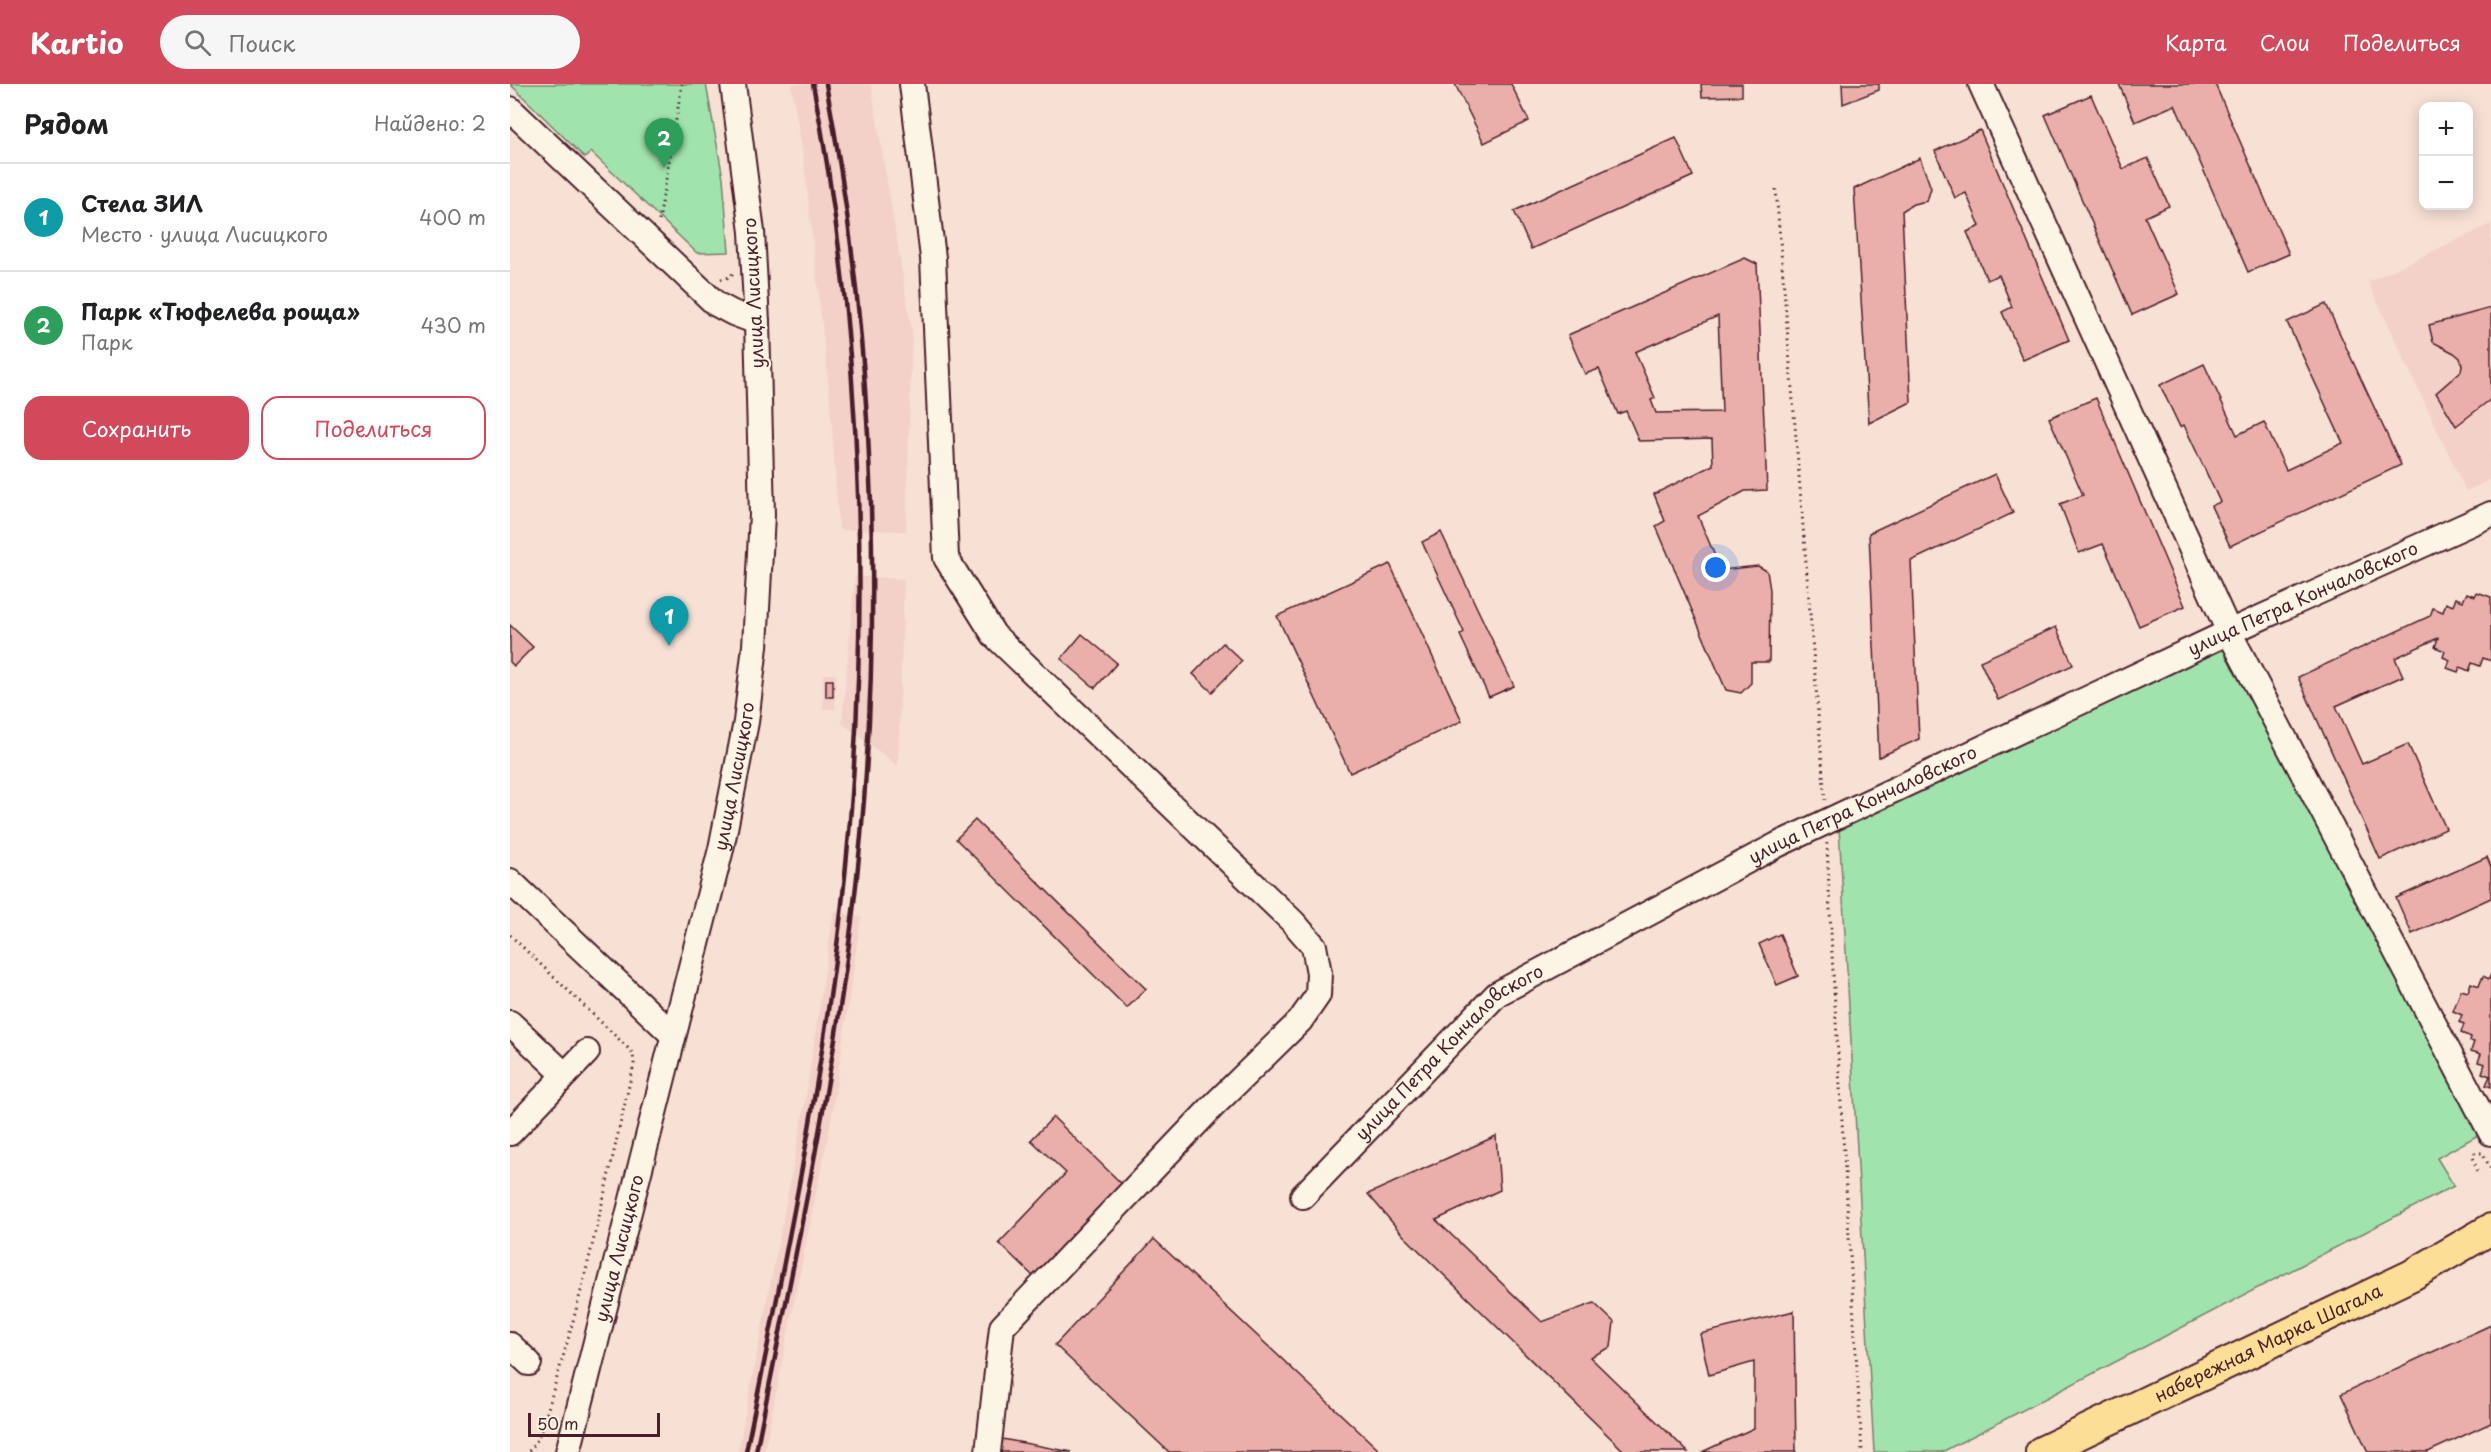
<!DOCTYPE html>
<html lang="ru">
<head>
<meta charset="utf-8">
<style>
  :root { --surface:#fff; --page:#f6f6f6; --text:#202124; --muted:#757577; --line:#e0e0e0; --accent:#d1495b }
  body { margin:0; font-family:"Playpen Sans",sans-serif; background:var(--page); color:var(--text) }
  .controls { position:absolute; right:18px; top:18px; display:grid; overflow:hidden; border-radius:12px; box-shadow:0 3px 15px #0003 }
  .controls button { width:54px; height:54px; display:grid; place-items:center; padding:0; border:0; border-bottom:2px solid var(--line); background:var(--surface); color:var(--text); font:30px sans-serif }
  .scale { position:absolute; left:18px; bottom:15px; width:132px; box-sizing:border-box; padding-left:6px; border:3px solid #4a1f2b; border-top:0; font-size:16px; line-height:21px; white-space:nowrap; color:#4a1f2b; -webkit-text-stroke:4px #fcf5e5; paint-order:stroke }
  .you { position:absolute; left:1206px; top:484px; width:21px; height:21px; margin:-15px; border:4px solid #fff; border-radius:50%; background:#1a73e8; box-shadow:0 0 0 9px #1a73e833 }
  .badge { display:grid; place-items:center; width:39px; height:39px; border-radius:50%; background:var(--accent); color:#fff; font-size:20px; font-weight:700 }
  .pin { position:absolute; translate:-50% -50px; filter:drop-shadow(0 2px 3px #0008) }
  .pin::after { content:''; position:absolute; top:32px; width:21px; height:18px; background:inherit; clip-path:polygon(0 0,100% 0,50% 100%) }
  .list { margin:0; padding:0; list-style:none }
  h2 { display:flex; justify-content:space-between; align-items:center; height:78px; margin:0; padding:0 24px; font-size:26px }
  h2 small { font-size:20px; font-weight:400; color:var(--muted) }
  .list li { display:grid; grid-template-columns:39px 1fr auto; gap:18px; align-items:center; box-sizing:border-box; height:108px; padding:0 24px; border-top:2px solid var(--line) }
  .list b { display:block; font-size:22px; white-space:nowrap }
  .list p { margin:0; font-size:20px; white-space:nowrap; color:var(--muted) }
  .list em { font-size:20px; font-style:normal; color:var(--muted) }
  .actions { display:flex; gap:12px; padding:18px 24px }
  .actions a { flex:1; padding:14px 0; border:2px solid var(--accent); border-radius:18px; text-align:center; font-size:21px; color:var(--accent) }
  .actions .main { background:var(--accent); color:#fff }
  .icon { flex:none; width:33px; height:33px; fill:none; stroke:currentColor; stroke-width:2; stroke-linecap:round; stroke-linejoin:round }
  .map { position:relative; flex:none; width:1981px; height:1368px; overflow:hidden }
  header { display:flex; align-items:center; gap:36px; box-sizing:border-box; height:84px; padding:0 30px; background:var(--accent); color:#fff }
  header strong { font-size:28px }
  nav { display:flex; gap:33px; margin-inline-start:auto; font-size:21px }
  .search { width:420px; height:54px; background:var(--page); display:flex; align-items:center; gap:15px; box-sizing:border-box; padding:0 21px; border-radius:33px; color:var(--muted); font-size:22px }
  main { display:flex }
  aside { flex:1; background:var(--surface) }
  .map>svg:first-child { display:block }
</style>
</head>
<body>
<header>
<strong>Kartio</strong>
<div class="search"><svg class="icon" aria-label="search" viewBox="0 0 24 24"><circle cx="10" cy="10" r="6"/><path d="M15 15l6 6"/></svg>Поиск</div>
<nav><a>Карта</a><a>Слои</a><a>Поделиться</a></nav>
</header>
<main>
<aside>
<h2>Рядом<small>Найдено: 2</small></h2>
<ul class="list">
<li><span class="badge" style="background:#0f9aa8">1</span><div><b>Стела ЗИЛ</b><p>Место · улица Лисицкого</p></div><em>400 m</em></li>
<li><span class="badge" style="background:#2e9e5b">2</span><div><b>Парк «Тюфелева роща»</b><p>Парк</p></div><em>430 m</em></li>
</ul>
<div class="actions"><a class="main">Сохранить</a><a>Поделиться</a></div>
</aside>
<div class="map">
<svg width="1981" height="1368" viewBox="0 0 1981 1368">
  <rect width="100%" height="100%" fill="#f7e0d4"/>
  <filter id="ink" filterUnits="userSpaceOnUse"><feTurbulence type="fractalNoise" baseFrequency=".0167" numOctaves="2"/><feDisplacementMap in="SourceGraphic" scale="12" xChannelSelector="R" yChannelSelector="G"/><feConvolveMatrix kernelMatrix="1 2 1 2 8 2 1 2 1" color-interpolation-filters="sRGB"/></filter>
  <g filter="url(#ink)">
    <g fill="#f3d1c8">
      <polygon points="281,0 361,0 402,248 396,447 329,446 319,303 293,70"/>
      <polygon points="1981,140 1981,395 1956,407 1858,198"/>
      <polygon points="345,492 394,495 388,682 332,639"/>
      <polygon points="313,590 326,590 325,625 313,625"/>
      <polygon points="324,827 351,833 322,1031 254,1368 228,1368 294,1025"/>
    </g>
    <g fill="#a1e3ad" stroke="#76816c" stroke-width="1.5">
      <polygon points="0,0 196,0 213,94 219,168 187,169 81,68 75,74"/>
      <polygon points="1712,562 1970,1050 1927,1074 1944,1102 1432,1368 1364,1368 1329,743"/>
    </g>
    <g fill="#eaafab" stroke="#4a1f2b" stroke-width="1.5" fill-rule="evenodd">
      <polygon points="945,0 1001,0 1019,37 974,59"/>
      <polygon points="1191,0 1232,0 1232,12 1192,13"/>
      <polygon points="1332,0 1369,0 1369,6 1333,20"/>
      <polygon points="1609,0 1705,0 1779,170 1738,188 1665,21 1625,38"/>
      <polygon points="1581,11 1613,85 1638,74 1659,122 1635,133 1669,210 1622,231 1535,31"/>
      <polygon points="1470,46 1559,256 1513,276 1492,228 1502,223 1489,191 1477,196 1457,148 1470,142 1456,109 1445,114 1425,67"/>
      <polygon points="1166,54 1183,92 1021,165 1004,127"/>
      <polygon points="1410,74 1421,104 1417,117 1403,120 1392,127 1401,318 1359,339 1344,105"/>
      <path d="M1235 174 1247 180 1257 406 1235 407 1188 432 1211 486 1248 482 1257 487 1260 506 1259 578H1241V599L1231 609 1216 606 1146 442 1155 437 1144 410 1203 381 1202 355 1129 357 1116 327 1108 330 1089 285 1075 290 1058 251ZM1208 232 1212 328 1146 329 1141 316 1145 314 1125 268Z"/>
      <polygon points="1816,220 1891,381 1720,462 1701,422 1710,418 1674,341 1670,343 1650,301 1694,280 1727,351 1754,338 1776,386 1833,359 1777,238"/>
      <polygon points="1981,224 1981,315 1946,342 1926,309 1951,287 1952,281 1950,274 1944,269 1923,258 1919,241"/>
      <polygon points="1586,314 1675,522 1629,542 1593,460 1569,469 1550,420 1573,411 1539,334"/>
      <polygon points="1485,390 1503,429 1401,477 1409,655 1369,673 1359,449"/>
      <polygon points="931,448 1004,602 979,613 950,551 954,548 912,458"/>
      <polygon points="880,480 952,637 840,689 767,532"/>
      <polygon points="1967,508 1981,513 1981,577 1973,574 1970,582 1962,579 1959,587 1950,583 1948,588 1937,584 1940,576 1933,573 1935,567 1925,563 1928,554 1885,574 1893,592 1826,622 1852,680 1898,660 1936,745 1870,775 1788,593 1920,532 1923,524 1933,528 1936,519 1943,522 1946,514 1953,517 1957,509 1965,512"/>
      <polygon points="0,541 23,563 4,582 0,578"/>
      <polygon points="1546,543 1563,581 1488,616 1470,577"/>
      <polygon points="572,550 607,579 585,604 551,575"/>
      <polygon points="713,559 732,577 702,608 683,590"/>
      <rect x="316" y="596" width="7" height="17"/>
      <polygon points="465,736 636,905 617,924 446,755"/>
      <polygon points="1977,773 1981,783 1981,814 1902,850 1886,814"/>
      <polygon points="1270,850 1288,892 1267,901 1249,860"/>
      <polygon points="1981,890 1981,1003 1976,1001 1980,992 1972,989 1975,980 1968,978 1971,970 1961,967 1964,958 1960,957 1961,953 1951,949 1954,940 1949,938 1952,931 1943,927 1951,906 1958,908 1961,899 1969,902 1973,892 1979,895"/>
      <polygon points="543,1033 613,1101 525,1194 489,1159 556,1089 521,1056"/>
      <polygon points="986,1052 990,1106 926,1136 1032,1238 1084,1219 1104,1238 1101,1263 1080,1273 1178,1368 1115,1368 892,1150 858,1110"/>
      <polygon points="644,1155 871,1368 659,1368 545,1261"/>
      <polygon points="1284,1227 1286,1368 1192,1368 1244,1344 1244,1278 1199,1291 1190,1250"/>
      <polygon points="1981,1241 1981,1339 1918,1368 1858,1368 1831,1310"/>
      <polygon points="492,1355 562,1368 490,1368"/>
    </g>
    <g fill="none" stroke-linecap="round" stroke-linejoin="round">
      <g stroke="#4a1f2b" stroke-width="28">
        <g id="minor">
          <polyline points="402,0 423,174 436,474 484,551 783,838 804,862 809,889 808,911 790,937 702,1023 492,1243 478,1368"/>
          <polyline points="1471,0 1719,548 1981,1049"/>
          <polyline points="0,25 206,220 223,229 247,238"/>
          <polyline points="0,797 162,950"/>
          <polyline points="0,939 55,991"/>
          <polyline points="0,1049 77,968"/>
          <path id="s1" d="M793 1112 987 910 1267 761 1719 548 1981 430"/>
          <polyline points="0,1261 19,1279"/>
          <path id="s2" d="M58 1368 211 765 236 638 245 562 252 431 247 238 242 148 223 0"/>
        </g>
      </g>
      <g stroke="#4a1f2b" stroke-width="34">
        <g id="major">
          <path id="s3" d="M1531 1368 1902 1191 1981 1145"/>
        </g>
      </g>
      <g stroke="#4a1f2b" stroke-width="3" stroke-dasharray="1.5 4.5" stroke-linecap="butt">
        <polyline points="1266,105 1315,716"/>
        <polyline points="149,137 172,0"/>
        <polyline points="211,195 220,193 223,189"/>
        <polyline points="1317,759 1322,871 1352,1368"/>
        <path d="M0 851 116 962 123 970 124 980C99 1087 77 1195 45 1300 39 1319 32 1355 18 1368"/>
        <polyline points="1967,1087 1963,1073 1965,1069 1972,1069 1981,1085"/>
      </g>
      <use href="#minor" stroke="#fcf5e5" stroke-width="24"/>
      <use href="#major" stroke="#fcde96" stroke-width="30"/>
      <g stroke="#4a1f2b" stroke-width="4.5">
        <path d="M236 1368C272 1191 310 1008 331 829 362 557 355 269 303 0"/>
        <path d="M246 1368C281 1191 320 1015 342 836 376 560 367 273 316 0"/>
      </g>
    </g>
  </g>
  <g text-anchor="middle" stroke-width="4.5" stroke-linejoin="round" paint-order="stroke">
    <g font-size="18" fill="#4a1f2b" stroke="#fcf5e5">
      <text transform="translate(244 209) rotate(-93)" y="6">улица Лисицкого</text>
      <text dy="6" stroke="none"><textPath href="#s1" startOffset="1178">улица Петра Кончаловского</textPath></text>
      <text dy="6" stroke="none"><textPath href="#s2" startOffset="696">улица Лисицкого</textPath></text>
      <text dy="6" stroke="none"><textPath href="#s1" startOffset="692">улица Петра Кончаловского</textPath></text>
      <text dy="6" stroke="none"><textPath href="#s1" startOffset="206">улица Петра Кончаловского</textPath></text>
      <text dy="6" stroke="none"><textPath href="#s2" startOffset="210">улица Лисицкого</textPath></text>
      <text dy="6" stroke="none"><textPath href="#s3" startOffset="252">набережная Марка Шагала</textPath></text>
    </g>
  </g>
</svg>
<div class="controls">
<button>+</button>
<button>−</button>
</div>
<div class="scale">50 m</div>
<div class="you"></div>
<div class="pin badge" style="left:159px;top:562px;background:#0f9aa8">1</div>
<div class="pin badge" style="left:154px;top:84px;background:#2e9e5b">2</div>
</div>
</main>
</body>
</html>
